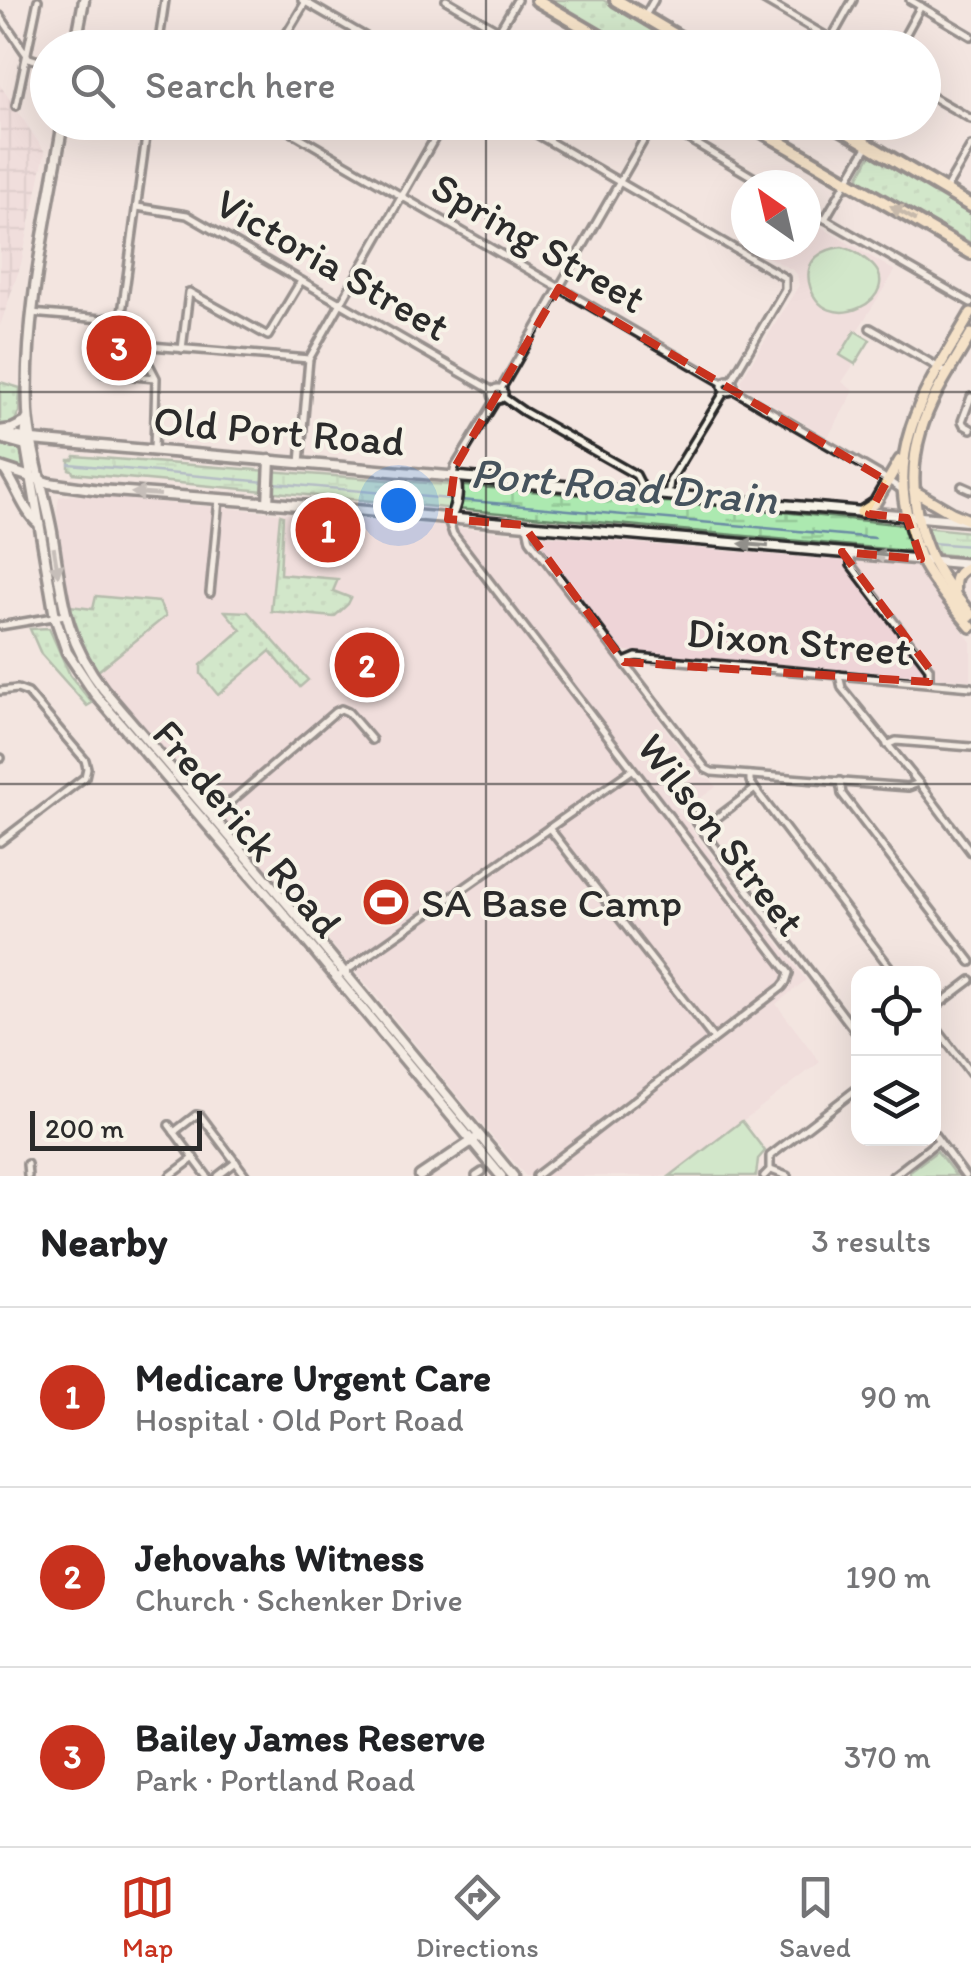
<!DOCTYPE html>
<html lang="en">
<head>
<meta charset="utf-8">
<style>
  :root { --surface:#fff; --page:#f2f2f2; --text:#202124; --muted:#757577; --line:#e0e0e0; --accent:#c8321e }
  body { margin:0; font-family:Itim,sans-serif; background:var(--page); color:var(--text) }
  .controls { position:absolute; right:30px; bottom:30px; display:grid; overflow:hidden; border-radius:20px; box-shadow:0 10px 40px #0002 }
  .controls button { width:90px; height:90px; display:grid; place-items:center; padding:0; border:0; border-bottom:2px solid var(--line); background:var(--surface); color:var(--text); font:50px sans-serif }
  .compass { position:absolute; left:731px; top:170px; width:90px; height:90px; border-radius:50%; background:var(--surface); box-shadow:0 10px 40px #0002; rotate:326deg }
  .scale { position:absolute; left:30px; bottom:25px; width:172px; box-sizing:border-box; padding-left:10px; border:5px solid #2b2b2b; border-top:0; font-size:28px; line-height:35px; white-space:nowrap; color:#2b2b2b; -webkit-text-stroke:8px #f7f3e8; paint-order:stroke }
  .you { position:absolute; left:398px; top:505px; width:35px; height:35px; margin:-25px; border:8px solid #fff; border-radius:50%; background:#1a73e8; box-shadow:0 0 0 15px #1a73e833 }
  .badge { display:grid; place-items:center; width:65px; height:65px; border-radius:50%; background:var(--accent); color:#fff; font-size:32px; font-weight:700 }
  .pin { position:absolute; translate:-50% -50%; border:5px solid #fff; box-shadow:0 2px 10px #0006 }
  .list { margin:0; padding:0; list-style:none }
  h2 { display:flex; justify-content:space-between; align-items:center; height:130px; margin:0; padding:0 40px; font-size:42px }
  h2 small { font-size:32px; font-weight:400; color:var(--muted) }
  .list li { display:grid; grid-template-columns:65px 1fr auto; gap:30px; align-items:center; box-sizing:border-box; height:180px; padding:0 40px; border-top:2px solid var(--line) }
  .list b { display:block; font-size:38px; white-space:nowrap }
  .list p { margin:0; font-size:32px; white-space:nowrap; color:var(--muted) }
  .list em { font-size:32px; font-style:normal; color:var(--muted) }
  .icon { flex:none; width:55px; height:55px; fill:none; stroke:currentColor; stroke-width:2; stroke-linecap:round; stroke-linejoin:round }
  .map { position:relative; flex:none; width:971px; height:1176px; overflow:hidden }
  .search { position:absolute; background:var(--surface); box-shadow:0 10px 40px #0002; left:30px; right:30px; top:30px; height:110px; display:flex; align-items:center; gap:25px; box-sizing:border-box; padding:0 35px; border-radius:55px; color:var(--muted); font-size:38px }
  .sheet { height:670px; background:var(--surface) }
  nav { display:flex; justify-content:space-around; align-items:center; box-sizing:border-box; height:140px; border-top:2px solid var(--line); background:var(--surface); font-size:28px; color:var(--muted) }
  nav a { display:grid; justify-items:center; gap:5px }
  nav .on { color:var(--accent) }
  .map>svg:first-child { display:block }
</style>
</head>
<body>
<div class="map">
<svg width="971" height="1176" viewBox="0 0 971 1176">
  <defs>
    <pattern id="industrial-grid" width="8" height="8" patternUnits="userSpaceOnUse" patternTransform="scale(2.5)"><rect width="8" height="8" fill="#eed4d7"/><path d="M0 4h8M4 0v8" fill="none" stroke="#ccb6b9"/></pattern>
    <pattern id="grass-dots" width="8" height="8" patternUnits="userSpaceOnUse" patternTransform="scale(2.5)"><rect width="8" height="8" fill="#ace9b0"/><path d="M2 2h.1M6 6h.1" fill="none" stroke="#94c898" stroke-width="1.8" stroke-linecap="round"/></pattern>
    <pattern id="wetland-marsh" width="20" height="14" patternUnits="userSpaceOnUse" patternTransform="scale(2.5)"><rect width="20" height="14" fill="#ace9b0"/><path d="M1 5h8M5 5V1M11 12h8M15 12V8" fill="none" stroke="#94c898"/></pattern>
  </defs>
  <rect width="100%" height="100%" fill="#f3e5e0"/>
  <filter id="ink" filterUnits="userSpaceOnUse"><feTurbulence type="fractalNoise" baseFrequency=".01" numOctaves="2"/><feDisplacementMap in="SourceGraphic" scale="20" xChannelSelector="R" yChannelSelector="G"/><feConvolveMatrix kernelMatrix="1 2 1 2 8 2 1 2 1" color-interpolation-filters="sRGB"/></filter>
  <g filter="url(#ink)">
    <g fill="#eed4d7">
      <polygon points="806,218 895,271 857,331 870,340 842,382 854,391 828,437 742,386 741,380 799,285 797,274 793,270 753,249 755,245 806,245"/>
      <polygon points="70,495 916,567 971,642 971,680 624,651 613,658 701,777 711,779 716,787 692,804 686,802 677,810 806,980 776,1004 820,1062 670,1176 526,1176 463,1102 369,987 171,759 98,672 83,645 70,606 57,511 59,497"/>
    </g>
    <polygon fill="url(#industrial-grid)" points="0,85 45,152 21,264 0,326"/>
    <g fill="url(#grass-dots)" stroke="#6c8a6e" stroke-width="2.5">
      <polygon points="544,0 603,0 686,47 626,47"/>
      <polygon points="875,155 971,214 971,243 860,181 859,176 870,156"/>
      <polygon points="0,382 20,388 19,412 14,423 0,424"/>
      <polygon points="0,441 21,449 24,473 0,463"/>
      <polygon points="280,515 283,516 280,574 338,579 333,591 351,598 348,604 334,617 271,611"/>
      <polygon points="96,596 159,602 166,616 98,671 83,645 70,606 93,609"/>
      <polygon points="225,611 248,612 308,680 300,687 270,651 218,695 201,674 201,665 241,630"/>
      <polygon points="49,628 70,675 92,703 87,706 41,654 30,629"/>
    </g>
    <polygon fill="url(#wetland-marsh)" stroke="#6c8a6e" stroke-width="2.5" points="75,456 725,506 971,532 971,557 73,473 72,470 69,469 69,460 73,460"/>
    <g fill="#ace9b0" stroke="#6c8a6e" stroke-width="2.5">
      <path d="M842 247C852 249 861 255 869 262 911 295 822 344 809 282 805 260 822 249 842 247Z"/>
      <polygon points="109,327 118,328 147,371 107,367"/>
      <polygon points="855,331 870,340 855,364 840,355"/>
      <polygon points="742,1121 765,1151 758,1159 756,1176 670,1176"/>
      <polygon points="937,1151 956,1176 910,1176 910,1171"/>
    </g>
    <g fill="none" stroke-linecap="round" stroke-linejoin="round">
      <g stroke="#6b8ca4" stroke-width="2.5">
        <polyline points="69,464 266,482"/>
        <polyline points="274,483 875,538"/>
        <polyline points="931,543 971,546"/>
      </g>
      <g stroke="#2b2b2b" stroke-width="12">
        <g id="street">
          <polyline points="302,0 385,48"/>
          <polyline points="446,0 528,48"/>
          <polyline points="764,0 846,48"/>
          <polyline points="910,0 971,36"/>
          <polyline points="646,14 654,0"/>
          <polyline points="0,16 29,58 48,64"/>
          <polyline points="158,48 165,0"/>
          <polyline points="278,48 305,3"/>
          <polyline points="489,48 517,0"/>
          <polyline points="826,48 853,0"/>
          <polyline points="898,48 921,6"/>
          <polyline points="924,92 971,119"/>
          <polyline points="16,106 38,0"/>
          <polyline points="148,122 122,313 118,316 141,349 156,378 154,450"/>
          <polyline points="274,122 723,383"/>
          <polyline points="516,122 785,278 785,289 731,381"/>
          <polyline points="654,125 660,122 766,185"/>
          <polyline points="777,137 785,122"/>
          <polyline points="946,189 971,146"/>
          <polyline points="137,207 187,215 493,391"/>
          <polyline points="806,208 971,303"/>
          <polyline points="825,219 867,147"/>
          <polyline points="31,313 102,319 118,317"/>
          <polyline points="102,319 101,369 103,373 155,378"/>
          <polyline points="870,328 948,373"/>
          <polyline points="141,349 151,346 309,359"/>
          <polyline points="182,349 189,292 268,336 301,281"/>
          <circle cx="728" cy="386" r="6"/>
          <circle cx="498" cy="394" r="6"/>
          <polyline points="501,389 653,124"/>
          <polyline points="734,390 883,477 902,490"/>
          <polyline points="503,397 523,411 636,475 640,483 640,492"/>
          <polyline points="971,397 962,421 964,425 971,429"/>
          <polyline points="300,463 309,359 444,122"/>
          <polyline points="453,475 455,467 496,400"/>
          <polyline points="962,486 971,490"/>
          <polyline points="668,495 670,481 725,391"/>
          <polyline points="448,519 453,534 789,973 786,982 782,987 536,1176"/>
          <polyline points="527,526 530,540 706,769 712,772 908,787 919,783"/>
          <polyline points="851,553 851,565 929,668 929,682"/>
          <polyline points="210,593 219,499"/>
          <polyline points="0,626 65,615"/>
          <polyline points="624,662 636,657 971,687"/>
          <polyline points="839,675 842,688 919,783 971,852"/>
          <polyline points="0,691 17,689 28,693 85,760 87,768 85,777 0,842"/>
          <polyline points="887,745 896,741 971,747"/>
          <polyline points="0,758 1,758"/>
          <polyline points="750,775 750,781 755,789 895,974"/>
          <polyline points="840,781 842,794 971,962"/>
          <polyline points="688,811 858,1035"/>
          <polyline points="213,817 335,712 341,709 348,712 372,740"/>
          <polyline points="549,828 713,1038"/>
          <polyline points="702,829 755,789"/>
          <polyline points="336,978 632,770"/>
          <polyline points="934,1008 971,980"/>
          <polyline points="934,1025 971,1074"/>
          <polyline points="169,1125 207,1176"/>
          <polyline points="174,1132 196,1115 201,1116 246,1176"/>
          <polyline points="934,1134 965,1176"/>
          <polyline points="27,1164 28,1176"/>
          <polyline points="771,1170 787,1176"/>
          <polyline points="170,1176 194,1158"/>
          <polyline points="218,1176 236,1162"/>
          <polyline points="476,1176 482,1172"/>
          <polyline points="764,1176 770,1170 770,1156 858,1088"/>
          <polyline points="893,1176 938,1141"/>
        </g>
      </g>
      <g stroke="#2b2b2b" stroke-width="15">
        <g id="secondary">
          <polyline points="75,48 84,0"/>
          <path d="M63 122C47 218 24 315 28 412 30 448 45 494 52 532 62 595 63 638 104 690L290 907 513 1176"/>
          <polyline points="27,420 25,440 55,617 67,652 95,694 283,913 501,1176"/>
          <polyline points="0,431 12,429 26,422"/>
          <polyline points="0,433 32,440 967,521"/>
          <polyline points="0,438 29,446"/>
          <polyline points="0,467 49,483 100,490 275,503 971,564"/>
          <path d="M4 469C16 485 24 512 39 524"/>
          <polyline points="268,503 270,460"/>
          <path d="M448 519C457 510 460 486 453 476"/>
          <polyline points="420,1176 475,1139"/>
        </g>
      </g>
      <g stroke="#2b2b2b" stroke-width="16">
        <g id="primary">
          <path d="M971 313C931 382 883 445 911 529 915 541 917 554 924 565 936 587 955 607 971 627"/>
          <path d="M971 334C954 364 931 396 921 430 907 476 914 530 939 572 948 587 960 601 971 615"/>
          <polyline points="914,491 952,513 971,521"/>
          <polyline points="861,512 875,503 900,460"/>
          <path d="M955 594C953 579 956 571 971 566"/>
        </g>
      </g>
      <g stroke="#2b2b2b" stroke-width="18">
        <g id="highway">
          <polyline points="537,0 619,48"/>
          <polyline points="616,0 697,48"/>
          <polyline points="746,122 971,253"/>
          <polyline points="830,122 971,206"/>
        </g>
      </g>
      <use href="#street" stroke="#f7f3e8" stroke-width="5"/>
      <use href="#secondary" stroke="#f7f3e8" stroke-width="8"/>
      <use href="#primary" stroke="#f9ddab" stroke-width="9"/>
      <use href="#highway" stroke="#f9ddab" stroke-width="10"/>
    </g>
    <defs><path id="oneway-solid" d="M-6-.8H1V-3.2L6.5 0L1 3.2V.8H-6Z" transform="scale(2.5)"/></defs>
    <use fill="#92846b" href="#oneway-solid" transform="translate(903 213) rotate(-150)"/>
    <g fill="#918f8a">
      <use href="#oneway-solid" transform="translate(146 494) rotate(-176)"/>
      <use href="#oneway-solid" transform="translate(754 545) rotate(-175)"/>
      <use href="#oneway-solid" transform="translate(886 556) rotate(-175)"/>
      <use href="#oneway-solid" transform="translate(56 562) rotate(81)"/>
    </g>
  </g>
  <path d="M0 0H971V1176H0ZM559 288 887 481 869 514 907 518 921 559 842 552 929 668V682L624 662 523 525 448 519 455 467Z" fill="#f3e5e0" fill-opacity=".55" fill-rule="evenodd"/>
  <path fill="none" stroke="#c8321e" stroke-width="8" stroke-dasharray="20 12" stroke-linejoin="round" d="M559 288 887 481 869 514 907 518 921 559 842 552 929 668V682L624 662 523 525 448 519 455 467Z"/>
  <path fill="none" stroke="#2b2b2b" stroke-width="2.5" stroke-opacity="0.55" d="M486 0V48M486 122V1176M0 392H971M0 784H971"/>
  <defs>
    <g id="stadium-disc" transform="scale(2.5)"><circle r="9.5" fill="#c8321e" stroke="#f7f3e8"/><path d="M0-5a6.5 5 0 1 0 0 10a6.5 5 0 1 0 0-10ZM-3.5-1.8h7v3.6h-7Z" fill="#fff"/></g>
  </defs>
  <g fill-rule="evenodd">
    <use href="#stadium-disc" x="386" y="902"/>
  </g>
  <g text-anchor="middle" stroke-width="8" stroke-linejoin="round" paint-order="stroke">
    <g font-size="42" fill="#2b2b2b" stroke="#f7f3e8">
      <text transform="translate(539 242) rotate(30)" y="15">Spring Street</text>
      <text transform="translate(333 264) rotate(30)" y="15">Victoria Street</text>
      <text transform="translate(279 430) rotate(5)" y="15">Old Port Road</text>
      <text transform="translate(799 641) rotate(5)" y="15">Dixon Street</text>
      <text transform="translate(248 828) rotate(50)" y="15">Frederick Road</text>
      <text transform="translate(722 834) rotate(52)" y="15">Wilson Street</text>
    </g>
    <g font-size="42" fill="#2b2b2b" stroke="#f7f3e8" text-anchor="start">
      <text x="421" y="917">SA Base Camp</text>
    </g>
    <g font-size="45" font-style="italic" fill="#46535d" stroke="#f7f3e8">
      <text transform="translate(624 485) rotate(5)" y="16">Port Road Drain</text>
    </g>
  </g>
</svg>
<div class="controls">
<button><svg class="icon" aria-label="locate" viewBox="0 0 24 24"><circle cx="12" cy="12" r="6"/><path d="M12 2v4M12 18v4M2 12h4M18 12h4"/></svg></button>
<button><svg class="icon" aria-label="layers" viewBox="0 0 24 24"><path d="M12 4l9 5-9 5-9-5zM3 14l9 5 9-5"/></svg></button>
</div>
<svg class="compass" viewBox="-18 -18 36 36"><path d="M0-13l5 13h-10z" fill="#e53935"/><path d="M0 13l5-13h-10z" fill="#757577"/></svg>
<div class="scale">200 m</div>
<div class="you"></div>
<div class="pin badge" style="left:328px;top:530px">1</div>
<div class="pin badge" style="left:367px;top:665px">2</div>
<div class="pin badge" style="left:119px;top:348px">3</div>
<div class="search"><svg class="icon" aria-label="search" viewBox="0 0 24 24"><circle cx="10" cy="10" r="6"/><path d="M15 15l6 6"/></svg>Search here</div>
</div>
<section class="sheet">
<h2>Nearby<small>3 results</small></h2>
<ul class="list">
<li><span class="badge">1</span><div><b>Medicare Urgent Care</b><p>Hospital · Old Port Road</p></div><em>90 m</em></li>
<li><span class="badge">2</span><div><b>Jehovahs Witness</b><p>Church · Schenker Drive</p></div><em>190 m</em></li>
<li><span class="badge">3</span><div><b>Bailey James Reserve</b><p>Park · Portland Road</p></div><em>370 m</em></li>
</ul>
</section>
<nav>
<a class="on"><svg class="icon" aria-label="map" viewBox="0 0 24 24"><path d="M3 6l6-2 6 2 6-2v14l-6 2-6-2-6 2zM9 4v14M15 6v14"/></svg>Map</a>
<a><svg class="icon" aria-label="directions" viewBox="0 0 24 24"><path d="M12 3l9 9-9 9-9-9zM9 14v-3h6M13 9l2 2-2 2"/></svg>Directions</a>
<a><svg class="icon" aria-label="saved" viewBox="0 0 24 24"><path d="M7 4h10v16l-5-4-5 4z"/></svg>Saved</a>
</nav>
</body>
</html>
